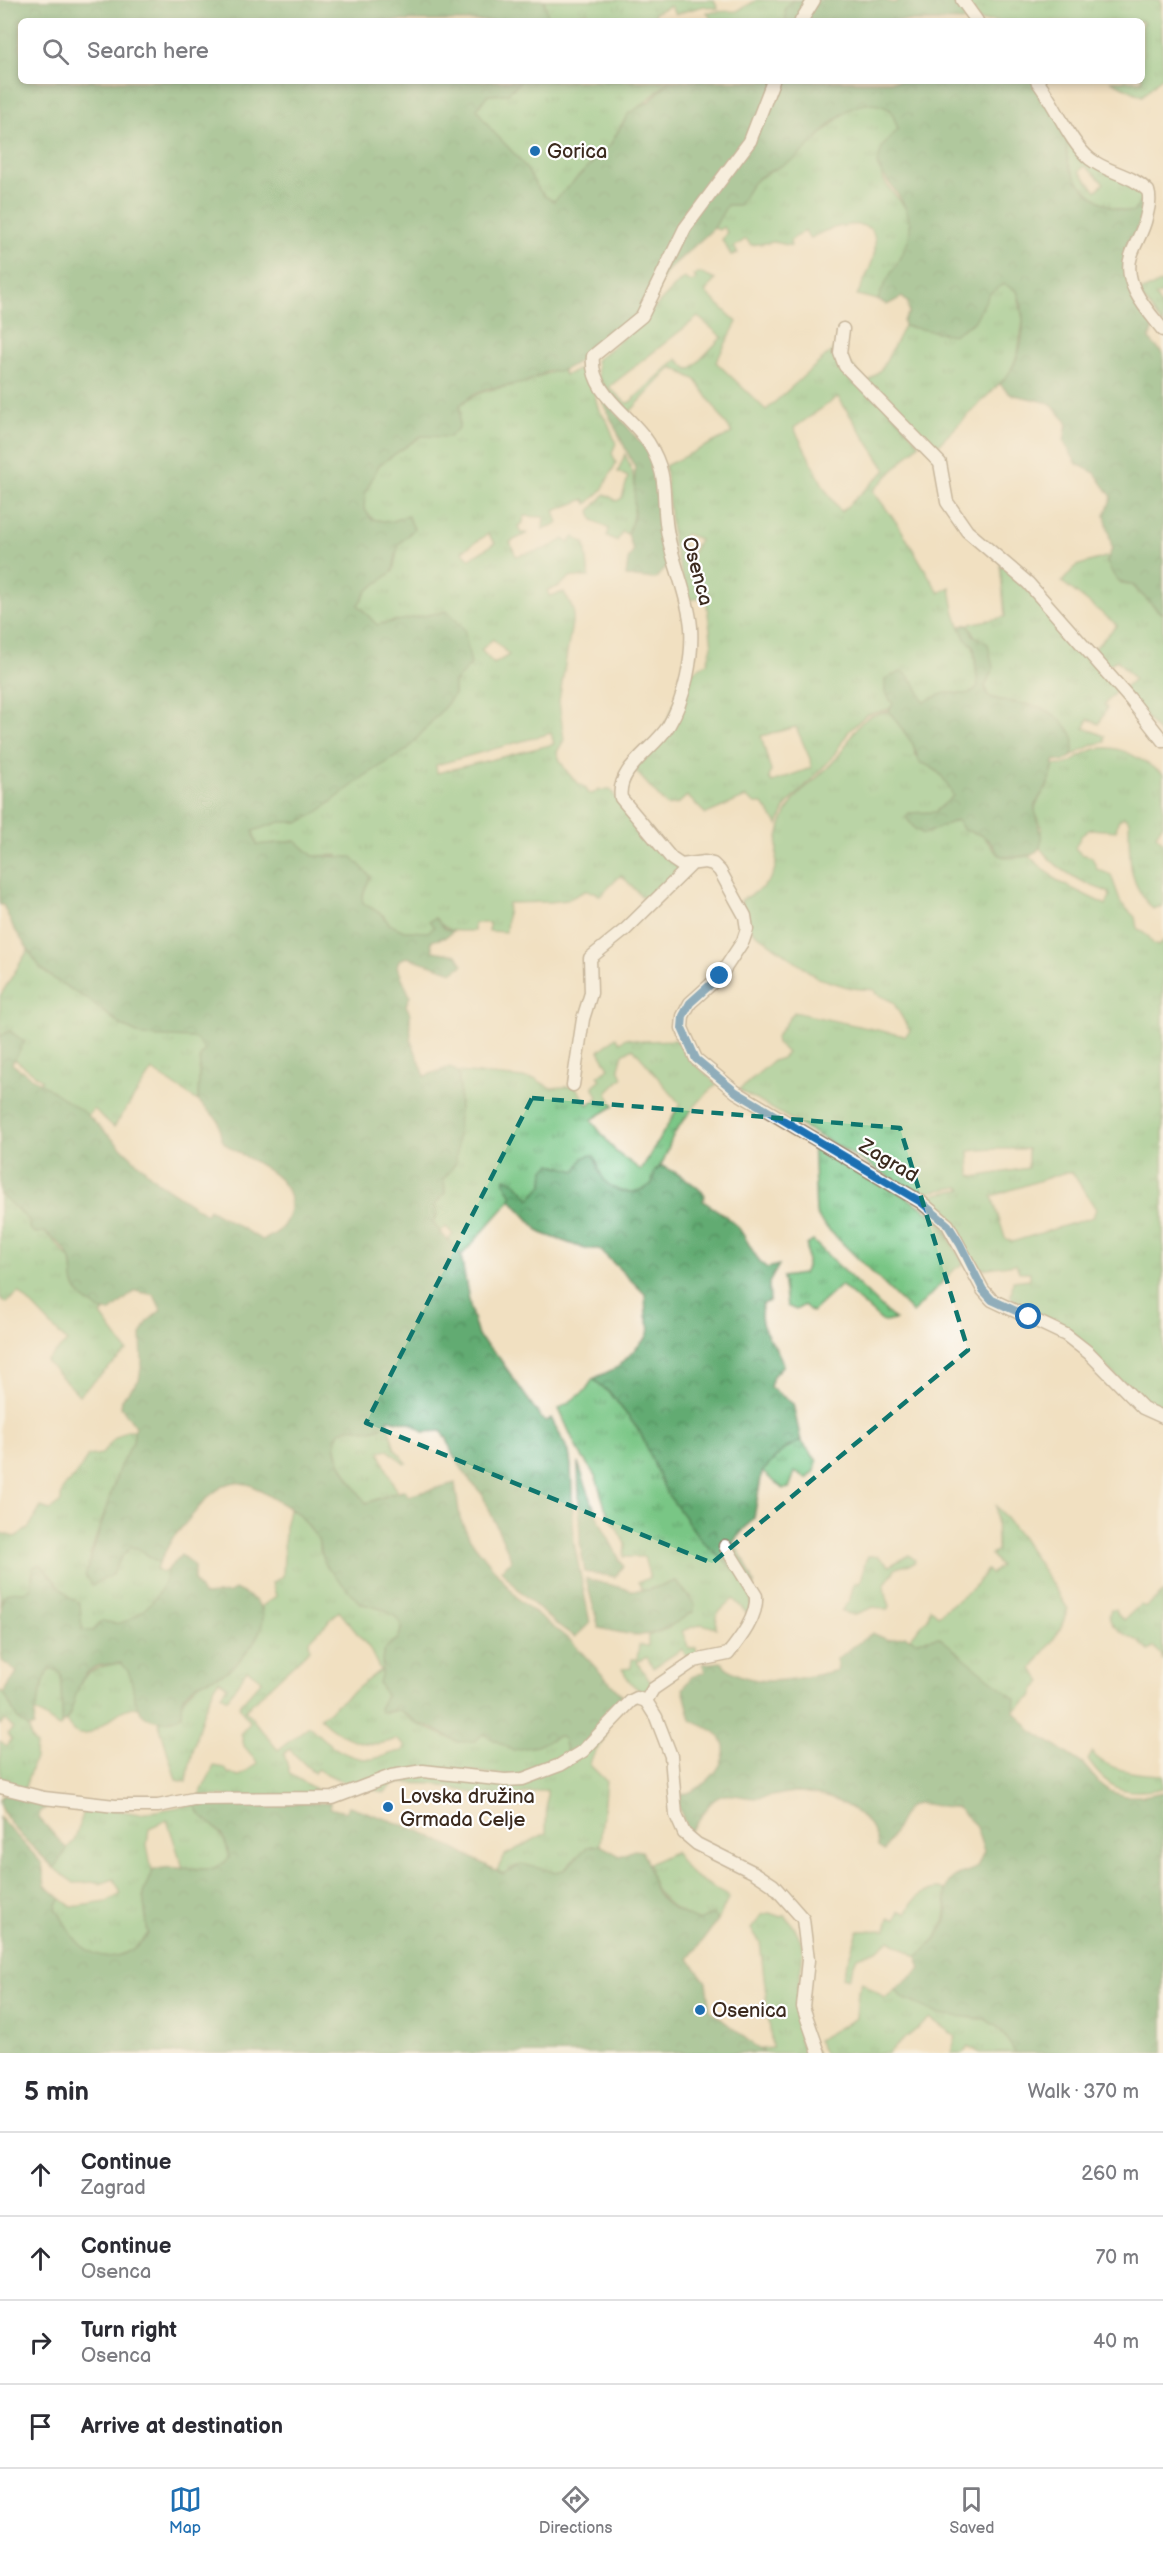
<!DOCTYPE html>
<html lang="en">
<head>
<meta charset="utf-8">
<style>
  :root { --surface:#fff; --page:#f2f2f3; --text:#2b2b33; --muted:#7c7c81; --line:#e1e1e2; --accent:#1f6fb2 }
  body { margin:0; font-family:"Balsamiq Sans",sans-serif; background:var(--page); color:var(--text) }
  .stop { position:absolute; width:18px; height:18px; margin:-14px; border:4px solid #1f6fb2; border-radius:50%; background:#fff }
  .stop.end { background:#1f6fb2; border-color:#fff; box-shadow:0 2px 6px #0008 }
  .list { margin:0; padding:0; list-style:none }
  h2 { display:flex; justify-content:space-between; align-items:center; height:78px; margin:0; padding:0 24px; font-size:26px }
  h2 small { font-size:20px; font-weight:400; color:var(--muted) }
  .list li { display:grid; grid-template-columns:39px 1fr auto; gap:18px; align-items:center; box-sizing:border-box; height:84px; padding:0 24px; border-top:2px solid var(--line) }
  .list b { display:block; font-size:22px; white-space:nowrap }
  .list p { margin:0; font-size:20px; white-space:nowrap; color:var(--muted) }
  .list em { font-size:20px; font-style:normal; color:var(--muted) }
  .icon { flex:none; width:33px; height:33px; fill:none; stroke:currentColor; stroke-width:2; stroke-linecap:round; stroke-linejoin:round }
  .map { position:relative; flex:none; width:1163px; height:2053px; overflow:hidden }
  .search { position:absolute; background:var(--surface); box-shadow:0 3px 9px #0003; left:18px; right:18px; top:18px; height:66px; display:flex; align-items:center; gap:15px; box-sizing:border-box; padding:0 21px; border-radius:9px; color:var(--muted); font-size:22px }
  .sheet { height:414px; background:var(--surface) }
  nav { display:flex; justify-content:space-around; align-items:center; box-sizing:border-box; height:84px; border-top:2px solid var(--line); background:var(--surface); font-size:16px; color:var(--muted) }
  nav a { display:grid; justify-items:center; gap:3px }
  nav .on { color:var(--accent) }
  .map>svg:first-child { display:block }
</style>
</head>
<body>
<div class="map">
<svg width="1163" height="2053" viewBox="0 0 1163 2053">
  <defs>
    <pattern id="grass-tufts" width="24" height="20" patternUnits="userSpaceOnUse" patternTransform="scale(1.5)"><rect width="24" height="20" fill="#79c685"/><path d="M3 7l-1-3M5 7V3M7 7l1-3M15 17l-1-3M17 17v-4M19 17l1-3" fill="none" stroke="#64a16c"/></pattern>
    <pattern id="forest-crowns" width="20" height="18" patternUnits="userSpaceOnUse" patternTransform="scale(1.5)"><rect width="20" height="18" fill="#62ab72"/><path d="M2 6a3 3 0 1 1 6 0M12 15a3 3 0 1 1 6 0" fill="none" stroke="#528b5d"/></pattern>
  </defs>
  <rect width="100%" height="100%" fill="#fff"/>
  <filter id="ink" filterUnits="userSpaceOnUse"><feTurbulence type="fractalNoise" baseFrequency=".0167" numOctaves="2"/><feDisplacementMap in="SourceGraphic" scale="12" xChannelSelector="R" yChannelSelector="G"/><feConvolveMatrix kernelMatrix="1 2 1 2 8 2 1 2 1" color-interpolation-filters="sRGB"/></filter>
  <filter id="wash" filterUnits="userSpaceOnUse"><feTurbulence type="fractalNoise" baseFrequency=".008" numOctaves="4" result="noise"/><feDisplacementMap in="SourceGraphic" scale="24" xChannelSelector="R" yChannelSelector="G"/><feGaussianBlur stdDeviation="1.35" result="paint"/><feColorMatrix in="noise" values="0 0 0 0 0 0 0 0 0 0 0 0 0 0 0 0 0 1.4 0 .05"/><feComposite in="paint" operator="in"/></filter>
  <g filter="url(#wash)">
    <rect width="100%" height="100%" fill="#f1e0c1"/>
    <g fill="url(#grass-tufts)" stroke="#5a7852" stroke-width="1.5" fill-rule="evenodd">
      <polygon points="544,0 714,0 718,9 704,6 676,14 670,6 654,13 656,19 651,21 590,21 587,12 573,16 573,21 549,21"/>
      <polygon points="757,0 793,0 785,8 786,21 712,21 707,12 737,11"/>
      <polygon points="965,0 1161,0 1163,76 1142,96 1111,81 1142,81 1142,21 980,21"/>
      <path d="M521 81H669L623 122 610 145 555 201C537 196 533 176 522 163 505 142 491 135 477 109L487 95 507 94Z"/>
      <path d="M877 102 891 110 898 129 882 147C882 155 880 168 882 176 891 199 920 207 909 242 903 263 885 278 878 300L857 295C866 276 882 251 872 230 858 218 824 229 810 239L805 230 790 241 791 246 774 242 751 245 746 239 734 247 738 253 731 255 722 240 727 232 723 227 719 230 714 228 727 205H738L754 181 795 158 841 116 856 105Z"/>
      <path d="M1069 135 1075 146 1143 189 1147 202 1143 200 1133 212C1097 210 1056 173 1069 135ZM1085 166 1104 183 1096 191 1079 171Z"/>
      <path d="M701 273 715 280 705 292 737 322 716 362 766 410 836 347 919 444 873 491 899 526 939 593 950 587C953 607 957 632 973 646L978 687C967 699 961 692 947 693 940 694 931 699 924 702L915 683 889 709 866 715 849 731 832 758 786 806 778 825 763 804H755L746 797 706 814 687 796 678 804 667 806 634 769 653 752 688 674 707 663 712 646 706 597 689 600 673 543 665 466 732 433 696 380 672 367 628 414 599 382 596 360 634 329 679 282 684 278 690 282 696 280 694 275ZM698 317 722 337 692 368 688 369 677 359 630 402 626 403 609 387ZM838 397 886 470 841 512 825 489 794 428ZM686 534 699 539 691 556 681 544V538ZM796 727 810 759 811 768 772 782 769 778 771 771 761 736Z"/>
      <polygon points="1163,282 1163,293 1155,296 1163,309 1163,326 1139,292"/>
      <polygon points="1005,284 1017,291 1023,320 1018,353 1010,373 932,451 868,390 870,380 883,367 904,326 953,334 974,322 989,293"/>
      <path d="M588 366 598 408 608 423 616 443 612 453 616 463 602 490 587 504 585 499 554 511 558 523 543 529 544 517 524 516 523 523 518 526 521 533H528L510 542 516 556C533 552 548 550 564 539L568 543 574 537 585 544 589 577H570L558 587 547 590 549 596 564 592 574 611 559 701 564 740 557 752C561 766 573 782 586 788L587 793 592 794 599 790H611L621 806 679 868 677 873 648 903 621 875 600 896 595 892 585 891 567 900 549 902 508 903 506 932 489 931V923H474V931C455 931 448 933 435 918L434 928 428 932 404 931 389 924 383 915 363 903 362 898 370 876 337 855 313 856 296 841 257 845 253 830 280 822H300L318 812 431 722 446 705 454 694V683L471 664 397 620 377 625 358 605 367 591 393 571 398 545 414 529 408 516 389 522 372 519 364 509 365 493 379 465 422 436 459 428 460 405C484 386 500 390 526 382 540 377 548 371 562 371L565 375ZM488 534 495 543 470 559 462 551ZM493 639 509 655 494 664 481 650ZM551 733 554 744 437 773 436 765Z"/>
      <path d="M625 454C639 483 638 503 628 534L622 532 617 541 607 536 609 529 593 520 590 511 605 494 617 501 622 498 628 477 618 472Z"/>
      <polygon points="1109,556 1107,562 1121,583 1131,584 1160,613 1163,612 1163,738 1123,689 1134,679 1117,660 1105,667 1092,651 1117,625 1062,582 1076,566"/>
      <path d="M1000 564 1007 568 1118 689 1104 705 1107 707 1099 724 1088 719 1085 728 1105 736V742L1092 745 1072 756C1075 742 1075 737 1066 726 1040 696 1018 709 988 696L985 687 993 668 968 624 1005 617Z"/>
      <path d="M889 711 913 744 916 756 939 773 947 781 953 797 935 812 909 813 906 817 915 829 924 834 957 820 971 832C989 833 987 848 1000 855 1008 860 1021 857 1029 856L1059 882 1106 905 1110 896 1108 892C1082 883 1054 869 1039 846L1042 827 1035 812 1036 804 1049 783 1054 765C1067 767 1073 760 1084 754 1112 737 1139 758 1163 774V824L1156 835 1163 842V906L1153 909C1126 882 1130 858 1129 821L1124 817 1118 821 1116 831 1090 829 1081 836 1075 848 1081 854 1092 857 1097 869 1111 875 1121 903 1135 917 1137 928 1149 937 1153 944 1158 946 1163 941V1408L1160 1411 1147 1406 1056 1318C1037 1321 1024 1312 1011 1297L1013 1281 1030 1279V1272H1019L1016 1264 975 1270 921 1197 963 1189 959 1187 916 1194 867 1163 739 1090 773 1061 782 1058 787 1053 777 1043 776 1037 794 1012 905 1036 910 1031 893 1002 875 993V990L851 988 818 978 754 932 747 925 741 900C796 874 764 857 786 813 799 787 827 774 842 751 850 740 855 726 867 718 874 714 882 713 889 711ZM993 1149H1028V1168L974 1177 970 1175 969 1151ZM1066 1172H1072L1096 1209 1093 1217 1012 1242 1005 1238 992 1196Z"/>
      <polygon points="28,950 40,967 54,979 89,1000 122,1026 144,1036 195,1038 205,1050 199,1070 198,1101 152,1070 114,1127 94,1109 88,1116 38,1084 42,1080 14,1059 24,1042 10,1031 0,1036 0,996"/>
      <path d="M616 1037 620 1042 626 1038 644 1041 678 1040 694 1063 717 1084C700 1099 686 1115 674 1134 667 1147 666 1163 655 1171L652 1184C631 1200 600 1191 598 1162L583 1158 576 1172 551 1164 544 1170 543 1185 530 1199 516 1183 504 1182 512 1196 511 1200 461 1256 448 1240 453 1234 446 1227 439 1233 433 1223 437 1213 434 1206 445 1193 444 1179 455 1164 457 1150 460 1089 458 1072 535 1079 551 1088 575 1086 588 1105 598 1097 593 1086 601 1079 598 1076 609 1068 599 1051ZM633 1048 680 1104 641 1170 616 1152 591 1120 614 1106 607 1093 623 1077 619 1068 623 1054Z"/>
      <polygon points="813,1138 925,1209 941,1225 964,1264 956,1268 913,1313 821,1222 816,1213"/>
      <polygon points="0,1194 30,1221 29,1228 35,1233 45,1232 71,1260 74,1285 90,1304 104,1312 101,1315 127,1351 79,1395 46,1361 67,1342 19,1292 7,1303 0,1298"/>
      <polygon points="813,1241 895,1320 883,1322 841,1285 812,1312 804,1305 796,1310 787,1306 783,1277 803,1274 807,1265 807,1245"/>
      <path d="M593 1379 611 1394 640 1432 673 1501 714 1551 754 1583 749 1615 733 1599 717 1614 716 1628 702 1624 682 1631 689 1649 696 1647 697 1657 645 1690C633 1690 628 1679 622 1669L631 1668 632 1659H637L639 1645 648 1646V1636L669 1628 690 1597 676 1581 647 1590 642 1589 638 1582 650 1578 644 1557H624L625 1544 605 1507 596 1477 577 1449 559 1409 585 1391ZM682 1649 688 1659 651 1683 637 1662 647 1657 653 1668Z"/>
      <path d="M388 1425 395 1449 407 1463 404 1464 388 1450 379 1452 397 1492 366 1503C357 1491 322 1444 342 1431 351 1424 360 1430 369 1430 375 1430 382 1427 388 1425Z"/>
      <path d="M127 1430H134L133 1442 120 1466 90 1555 112 1575 122 1556 131 1547 137 1548 159 1563 156 1569 162 1573 167 1570C167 1590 141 1618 121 1623 116 1625 108 1622 102 1621L93 1631 82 1630 79 1603 70 1598 43 1567 32 1575V1587L25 1592 3 1596 0 1606V1533L15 1537 28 1529 41 1507 50 1510 61 1502C61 1485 64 1488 74 1477 79 1472 84 1462 88 1456L102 1454 114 1439Z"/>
      <polygon points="801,1441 817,1461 815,1471 807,1479 795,1472 789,1488 784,1489 762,1472 784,1449"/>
      <polygon points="996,1506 1022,1538 1068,1609 1060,1630 1032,1669 1042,1682 1035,1689 1032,1697 1014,1711 977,1669 939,1637 916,1641 909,1639 928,1618 930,1608 938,1615 973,1588 987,1570 991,1574 1000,1566 991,1555 997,1550"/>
      <path d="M289 1509 299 1514 318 1539 321 1554 360 1603 385 1610 397 1618 402 1627 398 1639C374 1653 387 1659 379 1683L386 1696 379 1708 386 1713 398 1710C406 1713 410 1721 417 1724 431 1730 444 1735 458 1742L483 1734 491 1738 548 1741 558 1736 563 1738 568 1758 516 1776 439 1768 353 1787 317 1769 314 1773 289 1749 284 1754 290 1774 327 1796H199L214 1766 224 1768 229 1774 231 1773 238 1777 258 1763 244 1746 241 1733 250 1723 239 1706 262 1680 247 1670 227 1699 221 1695 227 1686 219 1680C200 1708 194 1749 186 1782L176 1780 158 1721 174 1720C186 1691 192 1683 223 1674L263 1610 261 1607 276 1596 272 1583 283 1576 285 1527ZM339 1611 369 1648 380 1670 320 1718C340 1738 368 1751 396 1739L405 1746 403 1751C391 1752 382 1758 371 1759 346 1760 325 1742 309 1726L278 1750 245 1710 310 1649 309 1641Z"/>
      <path d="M909 1555 915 1560 914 1563 896 1568C882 1589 881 1582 890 1606L888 1610 874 1607 853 1615 841 1611 850 1599 854 1583 860 1582C865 1573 862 1565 868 1556H878L889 1566Z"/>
      <path d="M1163 1592V1661L1161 1654 1154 1647 1149 1651C1145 1648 1142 1644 1138 1641 1127 1634 1103 1627 1111 1609H1116L1118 1615 1124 1620 1140 1605 1146 1607Z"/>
      <path d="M121 1663 130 1671 138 1708C116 1700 85 1760 66 1721 72 1714 71 1709 74 1700 81 1671 94 1667 121 1663Z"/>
      <polygon points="52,1668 60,1672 61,1679 62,1725 59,1727 35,1711 47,1672"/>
      <polygon points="0,1691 4,1693 17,1718 29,1728 31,1739 36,1745 35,1758 24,1790 0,1784 0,1741 7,1746 12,1739 8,1734 13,1728 5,1720 0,1725"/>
      <path d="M606 1733C604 1745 592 1750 590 1765L606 1781 600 1845 587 1847 564 1870 554 1872 516 1866 503 1874 497 1870 505 1855 546 1833 547 1790 507 1796 478 1794 433 1784 394 1783 384 1793 367 1787 422 1773 522 1781Z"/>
      <path d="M1092 1753C1109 1772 1139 1774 1163 1775V1788C1127 1796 1109 1791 1088 1760Z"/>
      <path d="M195 1804C208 1824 227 1833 229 1858 211 1877 204 1866 183 1868L167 1820 149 1828 147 1845 152 1871 143 1894 148 1934C130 1957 106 1965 82 1946 72 1938 64 1921 57 1910L56 1904 61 1899 72 1907 107 1902 121 1894 114 1879 100 1884 98 1882 74 1883 54 1868 61 1854 74 1841 86 1805 140 1814Z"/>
      <path d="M674 1852 691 1874 729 1897 718 1920 713 1915 699 1921C672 1910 651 1895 649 1864Z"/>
      <path d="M937 1889 945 1890C950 1922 941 1936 917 1957L890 1940 879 1949 857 1957 848 1979 842 1977 858 1931 886 1930 889 1918 896 1919 899 1911 907 1913C912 1899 922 1891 937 1889Z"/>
      <path d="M771 1913 781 1917 785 1915C813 1949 800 1955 798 1993 797 2007 802 2022 806 2035L799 2041 807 2053 814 2049 817 2053H764L761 2049 772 2048 760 1942 751 1929 763 1914Z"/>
      <polygon points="862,1982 885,1998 895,1990 903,1998 971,2018 985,2019 999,2028 1016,2053 980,2053 968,2046 963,2053 951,2053 956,2037 930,2018 888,2053 824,2053 817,2040 856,2018 858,1991"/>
    </g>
    <g fill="url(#forest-crowns)" stroke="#4e6a48" stroke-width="1.5">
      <path d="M0 0H544L549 21H21V81H521L507 94 487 95 477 109C491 134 506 142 522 163 533 175 537 196 554 201L610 145 629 113 650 101 669 81H1035L1069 135C1056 173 1097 210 1133 212L1143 200 1147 202 1126 257 1153 328 1149 339 1163 354V612L1161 613 1131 584C1116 583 1113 576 1107 562L1112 548 1105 515 1112 497 1095 473 1077 464 1064 442 1067 422 1050 403 1010 394 1000 384C1023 361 1029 321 1017 291L1004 284 990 293 974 322 953 335 904 326 903 321 909 313 908 303 902 297 887 305 878 300C889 264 925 243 903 203 896 190 884 179 877 165L882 147 898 129 891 110C848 86 824 138 794 159 782 167 763 172 754 182 747 188 745 198 739 205H727L714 228 668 270 645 307 592 354 562 371H548L524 383 486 389 474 394 460 405 459 428 449 437 421 436 379 465 365 493 364 509 372 519 389 522 408 516 414 529 398 545 393 571 367 591 358 605 377 625 447 611 464 629 471 664 454 683V694L446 705 407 750 366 775 318 812 300 822H280L253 831 257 845 296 841 313 856 352 857 370 876 362 898 363 903 383 915 389 924 404 931 428 932 434 927 429 921 435 918 445 929 453 931 444 938 431 941 433 951 457 955 463 965 453 972 407 957 399 960 397 966 410 996 406 1005 410 1014 411 1040 425 1076 450 1067 458 1072 460 1089 457 1150 455 1164 444 1179 445 1193 434 1206 437 1213 433 1223 461 1256 471 1311 478 1336 498 1356 541 1418 547 1421 551 1418 569 1452 571 1465 574 1542 590 1623 575 1637C546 1618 523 1596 501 1570L511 1561 510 1556 482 1494 470 1481 452 1454 447 1438 441 1431 424 1432 410 1423 388 1419V1425C382 1427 375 1430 369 1430 360 1430 351 1424 342 1431 321 1444 357 1491 366 1503L405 1490 408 1496 455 1483 460 1518 470 1539 497 1573 519 1600 571 1641 624 1698 616 1714 568 1758 563 1738 558 1736 537 1746 513 1750 483 1734 475 1741 458 1742 432 1728 415 1723 407 1714 398 1710 381 1712 379 1709 386 1696 379 1683C387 1659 374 1653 398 1639L402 1627 397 1618 385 1610 360 1603 325 1565 318 1539 299 1514 251 1485 235 1482 224 1485 207 1498 172 1539 159 1563 137 1548 131 1547 122 1556 112 1575 92 1585 85 1576 120 1466 133 1442 135 1426 121 1407 122 1399 139 1380 142 1362 141 1335 148 1321 161 1310 154 1295 135 1291 110 1312C96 1311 78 1297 74 1284 71 1276 74 1267 71 1260 67 1249 54 1239 45 1232L35 1233 29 1228 30 1221 0 1194V1036L10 1031 24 1042 12 1064 85 1113 159 1183 206 1214 209 1209 262 1240C275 1235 283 1230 288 1216 301 1177 253 1164 228 1146 219 1140 220 1131 219 1121L198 1101 200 1057 205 1050 195 1038 144 1036 122 1026 89 1000 54 979 40 967 13 927 3 905H0Z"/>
      <polygon points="793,0 882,0 894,3 900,0 959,0 974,21 786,21 785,8"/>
      <polygon points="606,401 657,462 672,561 655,579 626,576 628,560 633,551 628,534 634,515 635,468 603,403"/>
      <path d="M968 624 973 635 988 644 993 668 985 687 988 696C1018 709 1040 696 1066 726 1075 737 1075 742 1072 756L1063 762 1055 760C1053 768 1051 776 1048 783 1045 791 1037 798 1035 807 1033 819 1057 853 1023 856 1016 857 1007 859 1000 855 996 853 995 848 992 845 984 833 976 834 964 830L957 820 924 834 915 829 906 817 909 813 935 812 953 796C946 780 938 767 920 763L913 744 889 711 893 704 885 692V679L903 671 915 683 924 702C931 699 940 694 947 693 961 692 967 699 978 686L974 646 965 639 960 626Z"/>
      <path d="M589 1155 594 1156C598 1162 597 1167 600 1173 611 1195 634 1197 652 1184L655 1171 662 1166C674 1171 697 1185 705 1195L703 1201C715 1209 727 1215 737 1226 748 1239 754 1259 767 1268L779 1265 769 1283 770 1301 763 1304C754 1331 779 1343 783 1365L773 1376 770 1387 793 1404 801 1441 784 1449 762 1472 754 1518 733 1542 745 1561 754 1583 746 1580 701 1540 666 1492 640 1432 611 1394 593 1379 618 1367 646 1338 650 1328 646 1316 645 1294 599 1249H585L541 1233 511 1200 512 1196 504 1182 505 1178 516 1183 530 1199 543 1185 544 1170 551 1164 576 1171 583 1158Z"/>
      <polygon points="578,1463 597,1516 623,1566 615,1577 585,1572 580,1544"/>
      <path d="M181 1555 194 1565V1580L203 1595 230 1593 235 1589C245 1594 256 1598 261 1608 271 1627 240 1665 224 1673 210 1680 197 1680 187 1692 181 1699 181 1707 181 1715 168 1724 146 1724 138 1707 130 1691 136 1676 121 1663 113 1664 100 1664 93 1668 72 1681 78 1710 62 1725L61 1679 60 1672 51 1668 47 1672 35 1711 34 1726 29 1728 17 1718 4 1693 17 1672 2 1661C0 1649 0 1606 3 1597 9 1589 17 1592 25 1592L32 1587 33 1567 40 1564 70 1598 80 1603 82 1630 93 1631 102 1621C108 1622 116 1625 121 1623 141 1618 167 1590 167 1570Z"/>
      <path d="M586 1579 631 1590H647L676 1581 695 1605 693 1612C651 1639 646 1639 599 1628Z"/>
      <path d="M872 1633 888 1640 905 1636 916 1641 939 1637 1015 1699 1014 1711 1032 1731 1083 1764 1102 1786 1112 1792 1125 1796H1143L1163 1792V2053H1016L999 2028 985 2019 938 2014 903 1998 895 1990 921 1969 917 1957C931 1944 947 1931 947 1910 947 1900 943 1891 949 1882 955 1873 968 1873 977 1867L984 1851 975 1825 957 1808 916 1803 907 1808 884 1851 878 1847C875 1812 827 1792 796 1792 782 1793 768 1798 754 1798 743 1798 732 1792 721 1796 706 1801 700 1823 688 1833L675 1795C699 1797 737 1759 720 1737 712 1727 701 1727 691 1720L683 1689 691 1677 705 1672 703 1664 721 1662C748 1693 803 1678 838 1670L836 1659Z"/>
      <path d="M4 1794 41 1801 46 1808 40 1811 39 1818 67 1849 54 1868C39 1852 0 1821 0 1799Z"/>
      <path d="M330 1803V1808L345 1812 349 1806 420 1831 503 1874 522 1864 554 1872 564 1870 587 1847 600 1845 620 1856 634 1850 642 1851C649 1863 649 1875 654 1887 661 1905 682 1914 699 1921L713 1914 718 1920 689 1959 706 1982 710 2010 764 2053H0V1818L42 1863 45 1885 61 1899 56 1904 57 1910C64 1921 72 1938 82 1946 106 1965 130 1957 148 1934L143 1894 152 1871C179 1860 208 1881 229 1858 226 1823 200 1824 195 1804Z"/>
    </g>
  </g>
  <g filter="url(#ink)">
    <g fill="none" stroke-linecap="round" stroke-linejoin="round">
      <g stroke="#968570" stroke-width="15">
        <g id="minor">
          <polyline points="962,0 977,21"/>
          <polyline points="801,21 814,0"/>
          <path d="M773 81 750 141 685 228 642 316 593 356C589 393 630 414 648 442 670 478 661 492 667 530 672 563 688 593 691 627 693 659 685 698 669 725 655 749 616 768 621 798L672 859 681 865 705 862 713 864 720 871 745 916 747 929 743 941 720 976 690 1003 683 1016 682 1028 696 1059 736 1092 921 1202 948 1225 983 1290 992 1300 1066 1335 1089 1353 1143 1408 1163 1417"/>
          <path d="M1037 81C1055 104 1070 143 1090 159 1108 173 1131 174 1148 191 1151 200 1148 209 1146 218 1143 232 1135 243 1131 256 1122 284 1148 311 1163 330"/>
          <polyline points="843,329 840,353 845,366 940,463 947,502 967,531 1028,583 1131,700 1163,741"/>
          <polyline points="573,1085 583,1019 591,993 590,958 626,929 690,866"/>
          <path d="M646 1701 653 1689 694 1661 728 1654C740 1639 758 1616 756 1596L725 1546"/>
          <polyline points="0,1787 44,1798 115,1806 158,1806 193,1799 333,1798 391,1776 423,1771 505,1780 523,1779 560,1765 583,1751 631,1701 637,1698 646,1701 656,1717 671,1756 676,1815 684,1833 697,1844 755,1873 773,1885 803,1919 808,1960 803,2007 819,2053"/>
        </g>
      </g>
      <use href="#minor" stroke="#fff" stroke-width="12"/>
    </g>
  </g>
  <g fill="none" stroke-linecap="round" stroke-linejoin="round" filter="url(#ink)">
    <polyline stroke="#1f6fb2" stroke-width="8" points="720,976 690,1003 683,1016 682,1028 696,1059 736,1092 921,1202 948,1225 960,1244 983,1290 992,1300 1029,1317"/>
  </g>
  <path d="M0 0H1163V2053H0ZM532 1098 900 1128 968 1350 712 1563 366 1423Z" fill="#f1e0c1" fill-opacity=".55" fill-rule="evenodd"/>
  <path fill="none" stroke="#0f766e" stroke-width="4.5" stroke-dasharray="12 8" stroke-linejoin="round" d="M532 1098 900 1128 968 1350 712 1563 366 1423Z"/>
  <g fill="#1f6fb2" stroke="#fff" stroke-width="2">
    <circle cx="535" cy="151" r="6"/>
    <circle cx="388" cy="1807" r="6"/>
    <circle cx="700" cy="2010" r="6"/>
  </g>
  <g text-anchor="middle" stroke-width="4.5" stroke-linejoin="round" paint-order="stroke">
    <g font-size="20" fill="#3b2a1e" stroke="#fff" text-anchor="start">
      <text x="547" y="158">Gorica</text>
      <text x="400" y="1803">Lovska družina<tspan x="400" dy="23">Grmada Celje</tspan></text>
      <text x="712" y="2017">Osenica</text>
    </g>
    <g font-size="20" fill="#3b2a1e" stroke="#fff">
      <text transform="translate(698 571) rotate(75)" y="7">Osenca</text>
      <text transform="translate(889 1160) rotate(31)" y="7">Zagrad</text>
    </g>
  </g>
</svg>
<div class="stop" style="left:1029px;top:1317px"></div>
<div class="stop end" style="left:720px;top:976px"></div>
<div class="search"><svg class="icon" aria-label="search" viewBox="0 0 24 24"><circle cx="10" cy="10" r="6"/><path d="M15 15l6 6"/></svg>Search here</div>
</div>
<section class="sheet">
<h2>5 min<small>Walk · 370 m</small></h2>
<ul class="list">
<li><svg class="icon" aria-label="ahead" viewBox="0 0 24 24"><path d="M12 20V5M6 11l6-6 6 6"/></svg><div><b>Continue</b><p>Zagrad</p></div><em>260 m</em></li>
<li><svg class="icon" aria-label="ahead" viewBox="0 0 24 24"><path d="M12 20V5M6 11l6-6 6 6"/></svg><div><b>Continue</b><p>Osenca</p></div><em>70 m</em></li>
<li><svg class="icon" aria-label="right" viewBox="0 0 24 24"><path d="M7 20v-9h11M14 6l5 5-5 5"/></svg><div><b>Turn right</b><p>Osenca</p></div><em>40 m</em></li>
<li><svg class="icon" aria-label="arrive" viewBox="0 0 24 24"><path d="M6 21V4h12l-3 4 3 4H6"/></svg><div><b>Arrive at destination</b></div></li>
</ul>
</section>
<nav>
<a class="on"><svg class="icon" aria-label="map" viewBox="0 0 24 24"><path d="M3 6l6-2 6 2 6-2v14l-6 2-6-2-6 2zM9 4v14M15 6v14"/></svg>Map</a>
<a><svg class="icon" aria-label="directions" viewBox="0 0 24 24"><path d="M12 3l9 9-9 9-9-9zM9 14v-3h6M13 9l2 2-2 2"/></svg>Directions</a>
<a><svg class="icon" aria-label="saved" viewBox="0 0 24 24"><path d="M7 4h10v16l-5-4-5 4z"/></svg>Saved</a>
</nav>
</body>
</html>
